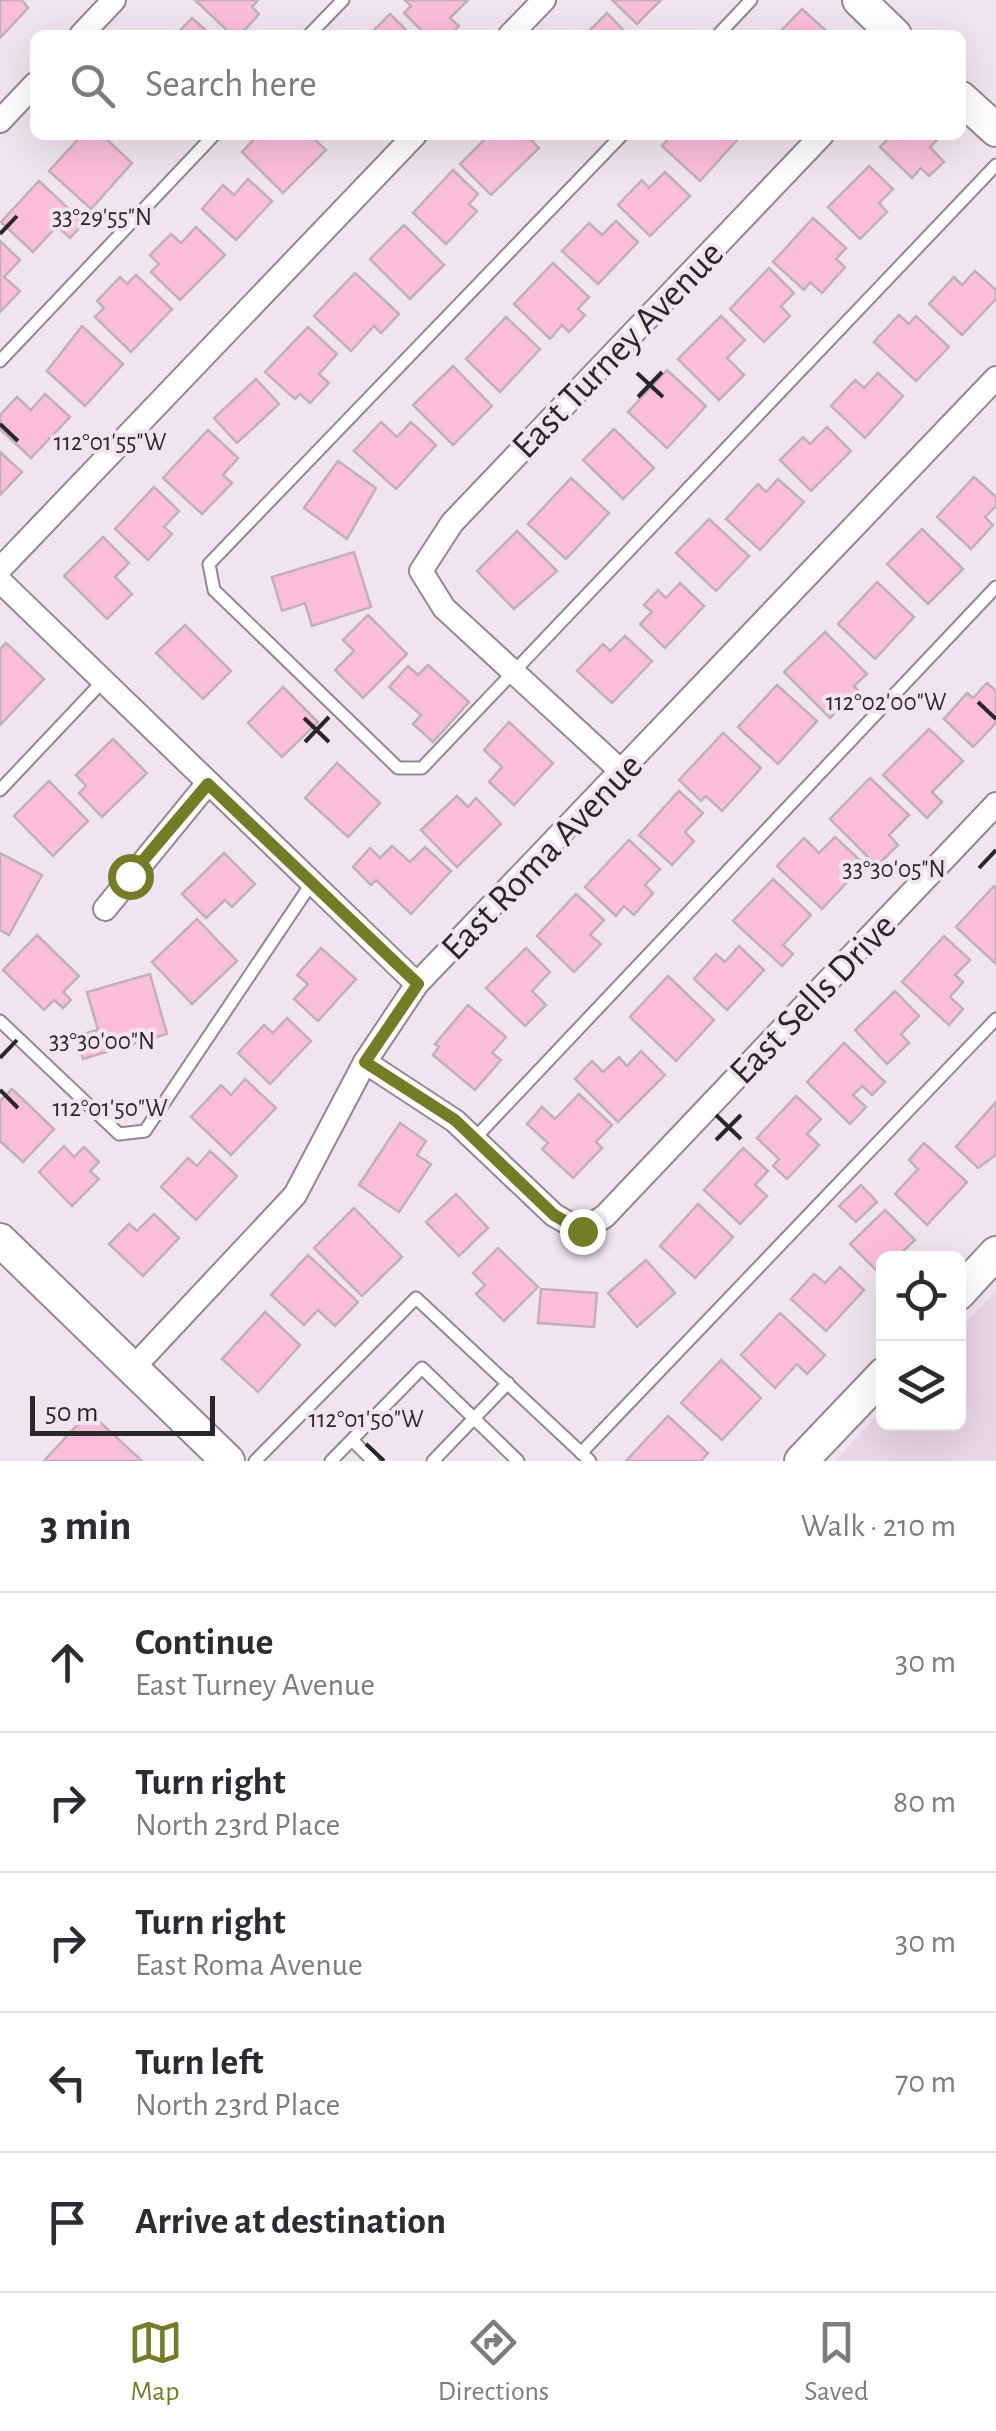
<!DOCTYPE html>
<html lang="en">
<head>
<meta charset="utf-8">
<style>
  :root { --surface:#fff; --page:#f2f2f3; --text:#2b2b33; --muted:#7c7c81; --line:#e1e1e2; --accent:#747c26 }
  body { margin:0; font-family:"Alegreya Sans",sans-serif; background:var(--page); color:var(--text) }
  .controls { position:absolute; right:30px; bottom:30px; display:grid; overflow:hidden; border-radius:15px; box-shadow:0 10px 40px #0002 }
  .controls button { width:90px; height:90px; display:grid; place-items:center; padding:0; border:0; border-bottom:2px solid var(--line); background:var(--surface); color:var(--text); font:50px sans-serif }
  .scale { position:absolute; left:30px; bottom:25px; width:185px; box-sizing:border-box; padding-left:10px; border:5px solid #2a262a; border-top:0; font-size:28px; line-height:35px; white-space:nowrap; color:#2a262a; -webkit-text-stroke:8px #f1e4f0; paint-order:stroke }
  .stop { position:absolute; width:30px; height:30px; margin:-22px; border:8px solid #747c26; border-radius:50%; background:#fff }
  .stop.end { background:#747c26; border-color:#fff; box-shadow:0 2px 10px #0008 }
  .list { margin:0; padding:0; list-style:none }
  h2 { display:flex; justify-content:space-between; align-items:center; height:130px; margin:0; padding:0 40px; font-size:42px }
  h2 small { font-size:32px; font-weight:400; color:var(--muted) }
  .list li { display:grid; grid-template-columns:65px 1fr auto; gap:30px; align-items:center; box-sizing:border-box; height:140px; padding:0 40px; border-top:2px solid var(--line) }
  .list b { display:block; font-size:38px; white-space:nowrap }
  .list p { margin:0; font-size:32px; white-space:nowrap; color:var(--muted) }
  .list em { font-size:32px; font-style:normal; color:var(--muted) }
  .icon { flex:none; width:55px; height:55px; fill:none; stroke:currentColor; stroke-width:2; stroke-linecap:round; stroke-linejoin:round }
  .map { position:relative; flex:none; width:996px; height:1461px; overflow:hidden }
  .search { position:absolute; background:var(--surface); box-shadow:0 10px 40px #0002; left:30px; right:30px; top:30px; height:110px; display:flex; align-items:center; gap:25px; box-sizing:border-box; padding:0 35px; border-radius:15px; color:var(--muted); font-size:38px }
  .sheet { height:830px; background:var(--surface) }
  nav { display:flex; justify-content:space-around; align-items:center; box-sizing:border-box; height:140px; border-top:2px solid var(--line); background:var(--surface); font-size:28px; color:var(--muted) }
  nav a { display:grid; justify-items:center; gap:5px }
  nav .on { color:var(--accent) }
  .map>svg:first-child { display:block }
</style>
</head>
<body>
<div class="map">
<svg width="996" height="1461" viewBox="0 0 996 1461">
  <rect width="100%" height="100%" fill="#f1e4f0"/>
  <polygon fill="#e9d6e7" points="996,1291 996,1461 835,1461 883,1409 884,1424 958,1424 959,1330"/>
  <g fill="#fbbddc" stroke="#c0b0b7" stroke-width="2.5">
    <polygon points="0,0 22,0 28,8 0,38"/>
    <polygon points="195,0 258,0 252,7 259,14 240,35 232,35"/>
    <polygon points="405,0 468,0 450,18 459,26 450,35 426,35 404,13 411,6"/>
    <polygon points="612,0 661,0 637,24"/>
    <polygon points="802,9 831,35 779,33"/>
    <polygon points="607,13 628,35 585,35"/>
    <polygon points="390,14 411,35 369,35"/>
    <polygon points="192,18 211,35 176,35"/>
    <polygon points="82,135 102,135 132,163 91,209 49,171"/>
    <polygon points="258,135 310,135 326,150 283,193 242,152"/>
    <polygon points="489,135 526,135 539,148 491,195 460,164"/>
    <polygon points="672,135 733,135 738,139 700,181 662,146"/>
    <polygon points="892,135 935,135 939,138 930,147 944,162 929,176 921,168 912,178 880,147"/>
    <polygon points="869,166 893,189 879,203 887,212 860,239 828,207"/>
    <polygon points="453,170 478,194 469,204 477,211 446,244 413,213"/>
    <polygon points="665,172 690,196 650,236 618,205 642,180 649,188"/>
    <polygon points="248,179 272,201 236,240 202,209 223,185 234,195"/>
    <polygon points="39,181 84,223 70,238 57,226 33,252 1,222"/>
    <polygon points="813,218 846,248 836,259 845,267 822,293 810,282 804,290 773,262"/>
    <polygon points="616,221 638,242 598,284 562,251 589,223 602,235"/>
    <polygon points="404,225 444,265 410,299 370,259"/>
    <polygon points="196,227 225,255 180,300 151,272 159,264 150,255 171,234 181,243"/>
    <polygon points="0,241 20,260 4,277 20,291 0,312"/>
    <polygon points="553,263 589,297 578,309 585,315 569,332 562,325 550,339 514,304"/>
    <polygon points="769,268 794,293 781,306 790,316 764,342 730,309"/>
    <polygon points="975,271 996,290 996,299 962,335 929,304 954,277 962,285"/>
    <polygon points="355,273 399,314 381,333 374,326 351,351 314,316"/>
    <polygon points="136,275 172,309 131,352 95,317 104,308 97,301 120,277 127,284"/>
    <polygon points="899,315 909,324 916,316 949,347 916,381 874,342"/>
    <polygon points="721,316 745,340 727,358 744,375 719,400 678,359"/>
    <polygon points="506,317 540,349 500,392 466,359"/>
    <polygon points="82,326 123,364 85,406 47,371"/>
    <polygon points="308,327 337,354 319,374 329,383 310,403 300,394 295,399 265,372"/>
    <polygon points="453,366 492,406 453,445 413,405"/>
    <polygon points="667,370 706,406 667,448 628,412"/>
    <polygon points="878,373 903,396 865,438 831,406 855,380 864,388"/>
    <polygon points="256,379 279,404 237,443 214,418"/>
    <polygon points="45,394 70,417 31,458 0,429 0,415 17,397 31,410"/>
    <polygon points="381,422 397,437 411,422 436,445 396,489 354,451"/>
    <polygon points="827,427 851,451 811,491 780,460 803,437 810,444"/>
    <polygon points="614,429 654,468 623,499 583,460"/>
    <polygon points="208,430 238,458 223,475 232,483 202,514 163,478"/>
    <polygon points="0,452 22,472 0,495"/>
    <polygon points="338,461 376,488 347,539 304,508"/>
    <polygon points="974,477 996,497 996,506 985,517 993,525 971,549 937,517"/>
    <polygon points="571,478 609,513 566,559 528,524"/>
    <polygon points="778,479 804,502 760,550 726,519 758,484 766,492"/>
    <polygon points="154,487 179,511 164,527 172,534 148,560 115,529"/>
    <polygon points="709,519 749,556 716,591 676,553"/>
    <polygon points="922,529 963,569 928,604 887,564"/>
    <polygon points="517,531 557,571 514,609 477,571"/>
    <polygon points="103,537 129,563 115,577 132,594 107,619 64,576"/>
    <polygon points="354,552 371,607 312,626 305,603 282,611 272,577"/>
    <polygon points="877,582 914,617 875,659 838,624"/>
    <polygon points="680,583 704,606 665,648 640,624 652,612 644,605 658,590 666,598"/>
    <polygon points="368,615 407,654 363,698 335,670 354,651 343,640"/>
    <polygon points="185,625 231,671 203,699 156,653"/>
    <polygon points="825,632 867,674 854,686 858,690 830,718 784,672"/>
    <polygon points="625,636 652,661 612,703 577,671 603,644 610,651"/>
    <polygon points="6,643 44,679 0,725 0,649"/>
    <polygon points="428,665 469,702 433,742 413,724 421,715 389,687 408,666 418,675"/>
    <polygon points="987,683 996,691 996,723 973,747 944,719 967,693 973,698"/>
    <polygon points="777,685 817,721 778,764 738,727"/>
    <polygon points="283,687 318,722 282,757 248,723"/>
    <polygon points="509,722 553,763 514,805 489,782 502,767 484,750"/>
    <polygon points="929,729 963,761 932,792 942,802 927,818 883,775"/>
    <polygon points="723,733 761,768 722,811 706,796 701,801 679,780"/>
    <polygon points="113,739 147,773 102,817 79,793 86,786 76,775"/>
    <polygon points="337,763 380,803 348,837 305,798"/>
    <polygon points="870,778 909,815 889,835 898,845 877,866 830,819"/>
    <polygon points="49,781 88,821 53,856 14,816"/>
    <polygon points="679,791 703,813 685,832 694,841 672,865 639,835"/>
    <polygon points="457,796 468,807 476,798 501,824 457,867 421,830"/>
    <polygon points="835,837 864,864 822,909 777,866 804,838 819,853"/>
    <polygon points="629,840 660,869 645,885 653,893 634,915 624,906 616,916 585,887"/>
    <polygon points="392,846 410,862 425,847 451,871 411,914 376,880 371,885 353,867 370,848 380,858"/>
    <polygon points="0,853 42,875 9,935 0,930"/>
    <polygon points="224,853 255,884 232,907 225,900 206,918 182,894"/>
    <polygon points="773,879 811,915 783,945 793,954 782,966 733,921"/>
    <polygon points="994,886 996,888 996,964 956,927"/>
    <polygon points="576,894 604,920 590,935 601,944 574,972 537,936"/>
    <polygon points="197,919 237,961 192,1004 152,962"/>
    <polygon points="37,935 79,976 63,992 71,1000 63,1008 54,1000 44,1010 3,970"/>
    <polygon points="944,936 970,960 955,975 963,982 950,997 963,1009 949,1025 902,982"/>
    <polygon points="739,946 764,970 727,1010 694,979 716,954 725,962"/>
    <polygon points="321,948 356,979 318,1021 294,999 308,984 297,975"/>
    <polygon points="526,948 550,972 532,991 546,1005 525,1026 486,988"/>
    <polygon points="150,974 167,1034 83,1059 76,1036 98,1030 87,992"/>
    <polygon points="668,976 714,1020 676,1061 630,1017"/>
    <polygon points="895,991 919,1016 901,1034 909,1043 887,1064 855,1030"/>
    <polygon points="468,1005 506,1037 492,1053 501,1060 475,1090 433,1055 439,1047 435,1044"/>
    <polygon points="287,1018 311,1041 270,1084 238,1053 264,1025 273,1033"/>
    <polygon points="844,1043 885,1082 872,1095 862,1086 853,1095 866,1107 850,1124 807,1082"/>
    <polygon points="641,1051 665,1075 618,1122 575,1079 592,1061 603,1072 619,1057 627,1066"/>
    <polygon points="245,1079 276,1108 231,1155 191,1117 221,1085 231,1095"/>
    <polygon points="12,1089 54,1129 23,1162 0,1141 0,1101"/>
    <polygon points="579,1094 612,1125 596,1142 602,1148 573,1178 542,1149 548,1143 527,1124 542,1107 555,1119"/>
    <polygon points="796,1096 821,1119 807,1134 819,1145 787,1179 773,1166 779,1159 757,1138"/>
    <polygon points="996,1102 996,1155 978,1168 956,1147"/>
    <polygon points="400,1123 426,1141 417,1155 431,1164 399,1212 359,1185"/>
    <polygon points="924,1143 967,1182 927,1225 895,1194 918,1169 909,1160"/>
    <polygon points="64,1146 74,1157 84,1147 99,1162 90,1171 99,1179 72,1206 39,1172"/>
    <polygon points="743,1148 768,1171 755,1185 767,1196 740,1224 704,1190"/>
    <polygon points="210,1151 237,1176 196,1220 161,1187 188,1158 197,1166"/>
    <polygon points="861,1185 877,1202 856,1222 839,1206"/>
    <polygon points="456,1194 488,1228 459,1256 426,1222"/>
    <polygon points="698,1204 733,1237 695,1278 660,1246"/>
    <polygon points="354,1208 402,1257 362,1296 314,1248"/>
    <polygon points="885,1210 915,1240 896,1258 884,1258 880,1274 850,1244"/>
    <polygon points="154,1214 179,1238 143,1276 109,1244 129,1224 137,1231"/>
    <polygon points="498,1248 538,1287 504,1321 476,1294 485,1285 473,1273"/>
    <polygon points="308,1255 358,1302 335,1326 318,1310 304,1325 271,1295"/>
    <polygon points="646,1260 675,1293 637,1327 608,1293"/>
    <polygon points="840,1267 864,1290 826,1331 791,1299 814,1274 825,1283"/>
    <polygon points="541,1289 597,1293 594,1327 538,1323"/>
    <polygon points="265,1312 300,1345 258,1392 222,1359"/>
    <polygon points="780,1313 825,1355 807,1374 797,1364 775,1388 741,1355"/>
    <polygon points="721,1360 761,1398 722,1440 681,1403"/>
    <polygon points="89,1412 142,1461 44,1461"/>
    <polygon points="668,1416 708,1453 701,1461 626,1461"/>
  </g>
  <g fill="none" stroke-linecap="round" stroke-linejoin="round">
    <g stroke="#938892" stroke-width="15">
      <g id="lane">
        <polyline points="309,35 343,0"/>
        <polyline points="718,35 751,0"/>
        <polyline points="622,135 209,564 214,590 398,768 422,768 996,165"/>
        <polyline points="0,361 214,135"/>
        <polyline points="0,790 103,681"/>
        <polyline points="0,1021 119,1134 145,1131 311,884"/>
        <polyline points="476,1137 996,587"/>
        <polyline points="352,1440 373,1461"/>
        <polyline points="581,1453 996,1019"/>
        <polyline points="255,1461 416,1298 590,1461"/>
        <polyline points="331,1461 422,1368 518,1461"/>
        <polyline points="433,1461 508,1383"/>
      </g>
    </g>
    <g stroke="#938892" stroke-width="26">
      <g id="street">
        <polyline points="81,35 114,0"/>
        <polyline points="510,35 544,0"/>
        <polyline points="0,121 35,84"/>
        <polyline points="0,569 415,135"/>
        <polyline points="0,581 417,984"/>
        <polyline points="621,771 444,608 421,571 452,523 822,135"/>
        <polyline points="105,909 208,783"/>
        <polyline points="365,1062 455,1121 554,1215 582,1231 605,1216 996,804"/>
        <polyline points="133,1368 295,1195 365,1062 417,984 996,378"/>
      </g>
    </g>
    <g stroke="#938892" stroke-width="36">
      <g id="secondary">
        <polyline points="859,0 895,35"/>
        <polyline points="961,98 996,130"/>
        <polyline points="0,1240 228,1461"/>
        <polyline points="958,1294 996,1253"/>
        <polyline points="801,1461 884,1374"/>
      </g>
    </g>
    <use href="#lane" stroke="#fff" stroke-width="11"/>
    <use href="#street" stroke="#fff" stroke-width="22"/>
    <use href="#secondary" stroke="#fff" stroke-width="32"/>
  </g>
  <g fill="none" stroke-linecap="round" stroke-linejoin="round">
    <polyline stroke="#747c26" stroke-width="12" points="130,876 208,784 418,984 365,1062 455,1120 554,1215 582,1231"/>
  </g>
  <path fill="none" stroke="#2a262a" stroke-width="4" d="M0 234 17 216M637 373 663 397M638 397 662 372M0 424 18 441M978 702 996 719M304 718 329 742M305 742 329 717M979 868 996 850M0 1058 17 1040M0 1090 18 1108M716 1115 741 1139M716 1140 741 1115M366 1444 384 1461"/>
  <g text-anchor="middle" stroke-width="8" stroke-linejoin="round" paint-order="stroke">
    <g font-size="38" fill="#2a262a" stroke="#f1e4f0">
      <text transform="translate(617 349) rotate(-46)" y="13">East Turney Avenue</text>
      <text transform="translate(541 856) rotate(-46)" y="13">East Roma Avenue</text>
      <text transform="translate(812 998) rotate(-46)" y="13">East Sells Drive</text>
    </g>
  </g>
  <g font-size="25" text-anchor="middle" fill="#2a262a" stroke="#f1e4f0" stroke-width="8" stroke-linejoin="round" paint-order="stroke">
    <text x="102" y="225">33°29'55"N</text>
    <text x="110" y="450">112°01'55"W</text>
    <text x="886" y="710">112°02'00"W</text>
    <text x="894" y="877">33°30'05"N</text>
    <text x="102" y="1049">33°30'00"N</text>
    <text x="110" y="1116">112°01'50"W</text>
    <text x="366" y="1427">112°01'50"W</text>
  </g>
</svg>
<div class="controls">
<button><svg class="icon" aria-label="locate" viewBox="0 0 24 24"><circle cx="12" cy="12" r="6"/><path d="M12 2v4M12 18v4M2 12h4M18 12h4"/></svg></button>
<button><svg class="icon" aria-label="layers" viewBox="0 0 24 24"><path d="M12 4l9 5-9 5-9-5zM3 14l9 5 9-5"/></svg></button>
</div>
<div class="scale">50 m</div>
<div class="stop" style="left:130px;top:876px"></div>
<div class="stop end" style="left:582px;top:1231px"></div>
<div class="search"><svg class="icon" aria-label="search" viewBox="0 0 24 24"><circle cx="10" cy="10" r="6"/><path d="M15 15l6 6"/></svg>Search here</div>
</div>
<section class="sheet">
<h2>3 min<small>Walk · 210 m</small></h2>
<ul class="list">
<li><svg class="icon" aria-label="ahead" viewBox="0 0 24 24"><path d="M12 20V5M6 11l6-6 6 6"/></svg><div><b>Continue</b><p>East Turney Avenue</p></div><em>30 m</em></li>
<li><svg class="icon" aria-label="right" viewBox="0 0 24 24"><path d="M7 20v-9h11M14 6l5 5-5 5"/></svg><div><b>Turn right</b><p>North 23rd Place</p></div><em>80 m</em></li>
<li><svg class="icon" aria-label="right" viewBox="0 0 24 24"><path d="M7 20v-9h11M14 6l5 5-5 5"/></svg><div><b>Turn right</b><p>East Roma Avenue</p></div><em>30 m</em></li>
<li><svg class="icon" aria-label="left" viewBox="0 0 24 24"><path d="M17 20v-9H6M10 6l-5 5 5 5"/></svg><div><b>Turn left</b><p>North 23rd Place</p></div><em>70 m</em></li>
<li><svg class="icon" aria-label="arrive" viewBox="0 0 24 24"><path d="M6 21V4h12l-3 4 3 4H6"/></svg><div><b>Arrive at destination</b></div></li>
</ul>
</section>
<nav>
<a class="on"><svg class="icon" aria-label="map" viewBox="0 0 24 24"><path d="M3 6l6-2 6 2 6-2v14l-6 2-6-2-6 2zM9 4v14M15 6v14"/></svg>Map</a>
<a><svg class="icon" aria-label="directions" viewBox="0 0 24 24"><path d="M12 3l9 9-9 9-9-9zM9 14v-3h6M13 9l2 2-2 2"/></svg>Directions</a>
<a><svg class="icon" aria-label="saved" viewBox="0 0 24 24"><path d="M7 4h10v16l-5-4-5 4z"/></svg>Saved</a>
</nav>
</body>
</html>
